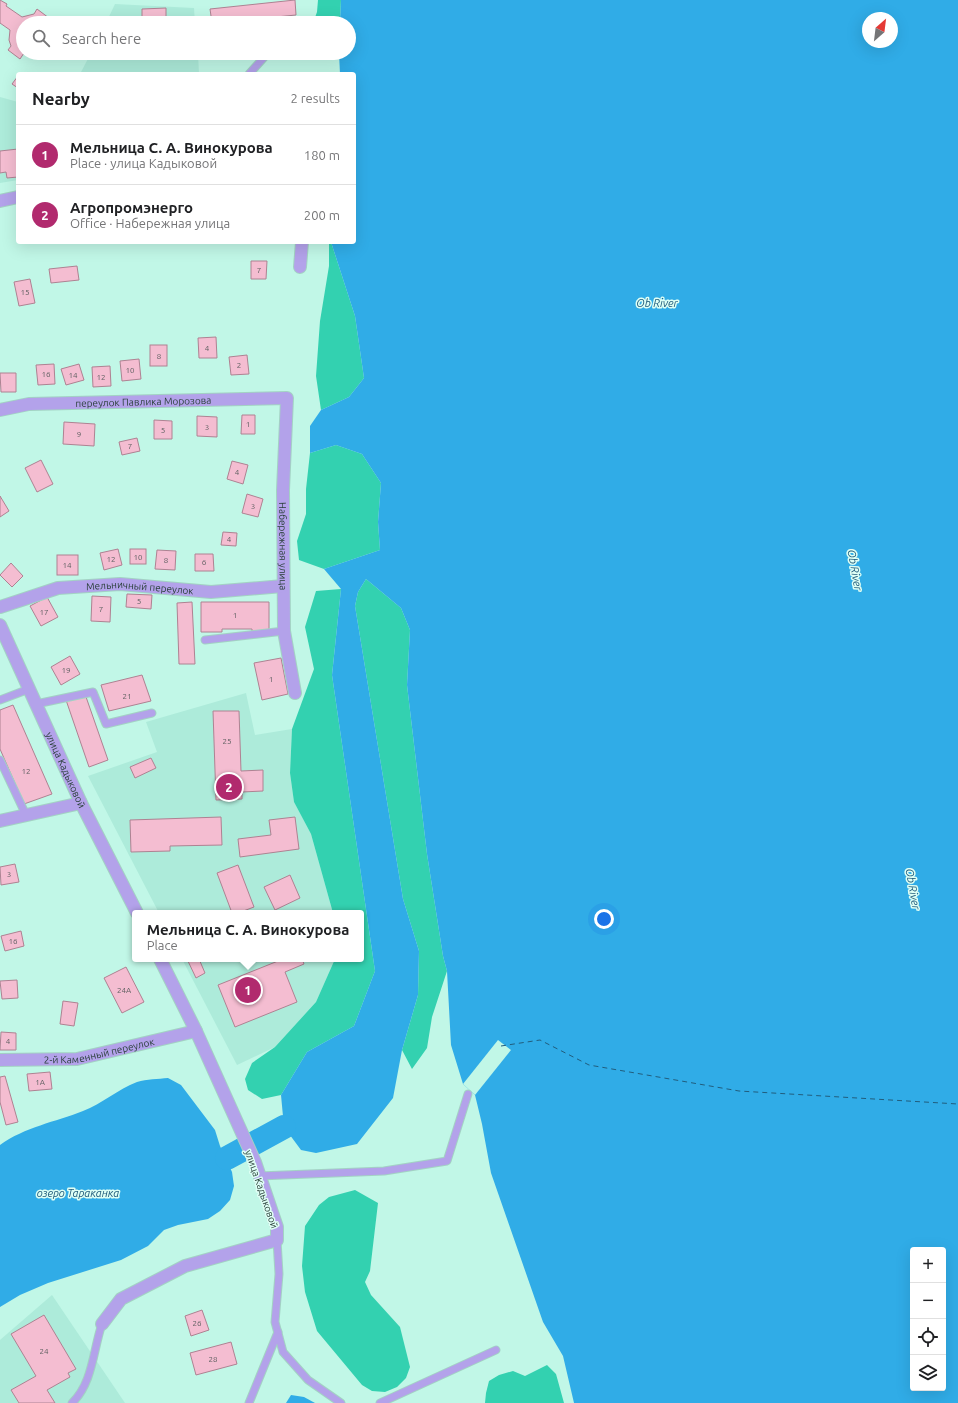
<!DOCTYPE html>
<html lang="en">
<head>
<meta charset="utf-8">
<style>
  :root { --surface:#fff; --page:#f6f6f6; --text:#202124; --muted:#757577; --line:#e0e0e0; --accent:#b12a6e }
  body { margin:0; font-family:Ubuntu,sans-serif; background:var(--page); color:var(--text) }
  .controls { position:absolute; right:12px; bottom:12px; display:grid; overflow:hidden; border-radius:4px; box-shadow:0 4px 16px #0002 }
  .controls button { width:36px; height:36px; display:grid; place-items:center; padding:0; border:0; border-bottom:1px solid var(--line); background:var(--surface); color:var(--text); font:20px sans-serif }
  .compass { position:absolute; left:862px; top:12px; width:36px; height:36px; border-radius:50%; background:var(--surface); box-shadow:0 4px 16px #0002; rotate:28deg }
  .you { position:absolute; left:604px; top:919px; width:14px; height:14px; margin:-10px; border:3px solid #fff; border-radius:50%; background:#1a73e8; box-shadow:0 0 0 6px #1a73e833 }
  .badge { display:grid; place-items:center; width:26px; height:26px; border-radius:50%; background:var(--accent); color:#fff; font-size:13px; font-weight:700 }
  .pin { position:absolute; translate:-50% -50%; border:2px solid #fff; box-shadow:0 1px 4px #0006 }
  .popup { position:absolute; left:132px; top:910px; width:232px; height:52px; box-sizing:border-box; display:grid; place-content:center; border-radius:4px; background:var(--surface); filter:drop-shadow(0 1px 3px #0005); font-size:13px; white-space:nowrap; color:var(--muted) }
  .popup b { font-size:15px; color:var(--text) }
  .popup::after { content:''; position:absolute; left:50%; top:100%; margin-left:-8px; border:8px solid transparent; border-top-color:var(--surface) }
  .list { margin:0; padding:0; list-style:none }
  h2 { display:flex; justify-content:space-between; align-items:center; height:52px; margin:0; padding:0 16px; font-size:17px }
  h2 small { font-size:13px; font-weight:400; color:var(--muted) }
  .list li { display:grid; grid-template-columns:26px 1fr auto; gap:12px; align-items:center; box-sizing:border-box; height:60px; padding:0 16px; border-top:1px solid var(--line) }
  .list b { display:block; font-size:15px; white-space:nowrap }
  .list p { margin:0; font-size:13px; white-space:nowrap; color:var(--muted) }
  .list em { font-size:13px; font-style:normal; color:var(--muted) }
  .icon { flex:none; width:22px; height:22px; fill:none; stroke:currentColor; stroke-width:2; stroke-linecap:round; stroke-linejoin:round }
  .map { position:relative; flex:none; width:958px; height:1403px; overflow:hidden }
  .search { position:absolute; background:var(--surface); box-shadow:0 4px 16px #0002; left:16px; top:16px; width:340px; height:44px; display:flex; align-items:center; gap:10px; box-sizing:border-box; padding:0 14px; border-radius:22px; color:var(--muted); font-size:15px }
  .panel { position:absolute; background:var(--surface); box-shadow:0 4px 16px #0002; left:16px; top:72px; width:340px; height:172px; border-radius:4px }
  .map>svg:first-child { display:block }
</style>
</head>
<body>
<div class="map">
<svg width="958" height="1403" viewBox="0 0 958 1403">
  <rect width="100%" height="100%" fill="#c1f7e7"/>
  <g fill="#adebda">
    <polygon points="115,4 194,8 195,23 106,23"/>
    <polygon points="91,53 198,53 199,74 80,74"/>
    <polygon points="0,97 18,102 18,180 0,183"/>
    <polygon points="246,693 255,735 292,729 290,773 294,802 311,834 333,913 159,913 88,776 157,752 146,722"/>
    <polygon points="182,959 335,959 316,1002 275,1047 237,1065"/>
    <polygon points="52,1295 125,1403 0,1403 0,1340"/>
  </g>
  <g fill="#33d1b0">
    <polygon points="318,0 341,0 340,23 313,23 317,12"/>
    <polygon points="329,242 331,242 355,316 364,378 349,397 321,410 316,376 320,321 329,266"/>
    <polygon points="336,445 362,454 381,483 378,522 380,550 324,569 299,560 297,541 306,514 306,489 310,453"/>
    <polygon points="366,579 401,608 410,630 407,685 427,854 443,956 447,971 432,1017 427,1048 412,1069 402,1050 418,995 419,951 403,899 355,606 358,592"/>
    <polygon points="341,589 332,675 375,971 354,1026 307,1052 281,1095 262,1099 248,1090 245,1079 252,1063 275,1047 316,1002 335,959 361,959 361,913 333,913 311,834 294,802 290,773 292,729 314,669 305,627 316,591"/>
    <polygon points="355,1190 378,1203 370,1271 365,1282 371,1295 400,1327 410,1367 406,1378 397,1387 385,1392 372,1391 362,1385 317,1331 305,1292 302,1266 305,1226 319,1205 329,1197"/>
    <polygon points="547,1365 556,1374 564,1403 485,1403 486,1393 489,1381 499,1375 513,1371 525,1376"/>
  </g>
  <g fill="#30ace7" fill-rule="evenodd">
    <path d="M341 0H958V1403H574L563 1356 543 1322 491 1173 482 1124 475 1095 463 1084 451 1045 447 971 443 956 427 854 407 685 410 630 401 608 366 579 358 592 355 606 403 899 419 951 418 995 402 1050 393 1098 357 1144 316 1153 301 1150 284 1127 281 1095 307 1052 354 1026 375 971 332 675 341 589 324 569 380 550 378 522 381 483 362 454 336 445 310 453V426L321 410 349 397 364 378 355 316 331 242H354V74H340L339 53H349V23H340ZM868 18H892V42H868ZM913 1250H943V1388H913Z"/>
    <path d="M168 1078 181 1085 215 1130 220 1146 232 1172 234 1186 230 1200 220 1211 208 1219 178 1225 164 1230 148 1246 121 1260 48 1283 20 1295 0 1307V1145C25 1127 55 1122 83 1111 102 1104 118 1089 137 1082 147 1079 158 1079 168 1078Z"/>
    <polygon points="291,1395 304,1397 315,1403 286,1403"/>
  </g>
  <polygon fill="#c1f7e7" points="498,1040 511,1050 475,1095 463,1084"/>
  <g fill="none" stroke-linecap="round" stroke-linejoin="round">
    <polyline stroke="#30ace7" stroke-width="24" points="227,1158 284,1127"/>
    <polyline stroke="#215d7d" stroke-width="1" stroke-dasharray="5 4" stroke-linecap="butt" points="501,1046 540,1040 589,1065 739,1091 958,1104"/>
  </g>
  <g fill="#f4bdd1" stroke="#ae8292">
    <polygon points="0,0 7,4 6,6 22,17 34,14 37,9 49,18 46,23 23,23 23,53 24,53 20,59 8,50 11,46 9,40 10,30 0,23"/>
    <polygon points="295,0 296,15 246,20 247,23 212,23 210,9"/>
    <polygon points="166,8 166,23 142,23 142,9"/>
    <polygon points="18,76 18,88 12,84"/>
    <polygon points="18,149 18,177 7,178 6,172 0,173 0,151"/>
    <polygon points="251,261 267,261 266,279 251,279"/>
    <polygon points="77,266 79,280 51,283 49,269"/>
    <polygon points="30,279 35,303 19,306 14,282"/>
    <polygon points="216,337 217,358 199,358 198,338"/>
    <rect x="150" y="345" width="17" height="21"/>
    <polygon points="247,355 249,374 231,375 229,357"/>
    <polygon points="139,359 141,379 122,381 120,361"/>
    <polygon points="54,364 55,384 38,385 36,365"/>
    <polygon points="79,364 84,380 66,385 61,369"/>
    <polygon points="110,366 111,386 93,387 92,367"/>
    <polygon points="0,373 16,373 16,392 1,392"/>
    <polygon points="242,415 255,415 255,434 241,434"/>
    <polygon points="197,416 217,417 217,437 197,436"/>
    <polygon points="154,420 172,421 172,439 154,439"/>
    <polygon points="64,422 95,424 94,446 63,444"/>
    <polygon points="137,438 140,451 122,455 119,442"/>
    <polygon points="41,460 53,484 37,492 25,468"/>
    <polygon points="232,461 248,465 243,484 227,479"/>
    <polygon points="247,494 263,499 258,517 242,513"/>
    <polygon points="0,496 9,511 0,517"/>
    <polygon points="223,532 237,533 236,546 221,545"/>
    <polygon points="118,549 122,565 104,570 100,553"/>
    <rect x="130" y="549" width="16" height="15"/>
    <polygon points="157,550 176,551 175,570 155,569"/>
    <polygon points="195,554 213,554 214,571 195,571"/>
    <rect x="57" y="555" width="21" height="20"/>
    <polygon points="11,563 23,576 12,587 0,575"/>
    <polygon points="127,594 152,595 151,609 126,607"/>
    <polygon points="92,596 111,597 110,622 91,621"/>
    <polygon points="47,597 58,617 41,626 30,606"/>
    <polygon points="192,602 195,664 179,664 177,603"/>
    <polygon points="201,602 269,602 269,632 252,632 252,629 222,629 222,632 201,632"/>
    <polygon points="70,656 80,674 61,685 51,667"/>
    <polygon points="281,658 288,694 262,700 254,663"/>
    <polygon points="142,675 151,701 109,711 101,685"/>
    <polygon points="85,694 108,760 89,767 66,700"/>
    <polygon points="13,705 52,794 24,804 0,749 0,710"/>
    <polygon points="213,711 239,711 241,771 263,770 263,791 242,792 242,799 216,800"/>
    <polygon points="151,758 156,768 135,778 130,767"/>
    <polygon points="221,817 222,845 170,846 170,851 131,852 130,820"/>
    <polygon points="295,817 299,849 240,857 238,839 271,835 269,820"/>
    <polygon points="15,864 19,882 1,885 0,867"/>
    <polygon points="238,865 254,907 238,913 232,913 217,873"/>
    <polygon points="290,875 300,898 275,910 264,887"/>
    <polygon points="21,931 24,946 5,951 1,936"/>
    <polygon points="187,959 199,959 205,973 196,978"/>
    <polygon points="283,959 302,959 304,964 285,972 297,1002 235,1027 218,985"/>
    <polygon points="126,967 144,1002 122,1013 104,978"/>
    <polygon points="17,980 18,998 2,999 0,981"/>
    <polygon points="63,1001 78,1003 74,1026 60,1024"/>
    <polygon points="1,1032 16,1033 16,1050 0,1050"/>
    <polygon points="50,1072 52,1089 29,1091 27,1074"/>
    <polygon points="5,1076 18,1122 6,1125 0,1102 0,1077"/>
    <polygon points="202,1310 209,1330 191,1336 185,1316"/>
    <polygon points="44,1315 76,1369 68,1373 70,1377 47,1390 55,1403 19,1403 11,1390 36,1376 11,1334"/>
    <polygon points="231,1342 237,1364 196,1375 190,1353"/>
  </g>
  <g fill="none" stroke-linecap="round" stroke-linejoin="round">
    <g stroke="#a3d2c4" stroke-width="9">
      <g id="lane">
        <polyline points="249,74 268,53"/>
        <polyline points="205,640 284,631"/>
        <polyline points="0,700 29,689"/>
        <polyline points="36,704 93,692 106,724 152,713"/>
        <polyline points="0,760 26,815"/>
        <polyline points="259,1176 384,1171 447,1161 468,1094"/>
        <polyline points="277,1240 279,1274 275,1322 283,1352 308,1380 341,1403"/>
        <path d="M72 1403C93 1383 93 1350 102 1324"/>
        <polyline points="249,1403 278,1332"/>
        <polyline points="380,1403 496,1350"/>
      </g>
    </g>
    <g stroke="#a3d2c4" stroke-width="14">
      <g id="street">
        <polyline points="0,201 18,197"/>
        <polyline points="300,267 302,242"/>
        <path id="s1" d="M0 410 29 404 287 398 283 490 284 631 295 693"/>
        <path id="s2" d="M0 607 58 588 120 584 211 592 283 586"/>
        <path id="s3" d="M0 625 81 803 137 913"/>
        <polyline points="0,821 81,803"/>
        <path id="s4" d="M0 1060 77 1059 196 1031"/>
        <polyline points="102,1324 121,1299 185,1266 277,1240 277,1227 255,1162 196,1031 160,959"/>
      </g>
    </g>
    <use href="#lane" stroke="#b3a2ea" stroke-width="7"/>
    <use href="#street" stroke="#b3a2ea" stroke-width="12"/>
  </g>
  <g text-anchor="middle" stroke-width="3" stroke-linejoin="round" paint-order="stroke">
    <g font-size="8" fill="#5c5e5f">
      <text x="259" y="273">7</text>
      <text x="25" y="295">15</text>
      <text x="207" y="351">4</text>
      <text x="159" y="359">8</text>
      <text x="239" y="368">2</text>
      <text x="130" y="373">10</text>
      <text x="46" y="377">16</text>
      <text x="73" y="378">14</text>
      <text x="101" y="380">12</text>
      <text x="248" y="427">1</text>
      <text x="207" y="430">3</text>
      <text x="163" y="433">5</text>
      <text x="79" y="437">9</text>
      <text x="130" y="449">7</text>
      <text x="237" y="475">4</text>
      <text x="253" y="509">3</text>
      <text x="229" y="542">4</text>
      <text x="138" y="560">10</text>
      <text x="111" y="562">12</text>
      <text x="166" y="563">8</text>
      <text x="204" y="565">6</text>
      <text x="67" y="568">14</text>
      <text x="139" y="604">5</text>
      <text x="101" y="612">7</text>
      <text x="44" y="615">17</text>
      <text x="235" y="618">1</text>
      <text x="66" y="673">19</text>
      <text x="271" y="682">1</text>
      <text x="127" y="699">21</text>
      <text x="227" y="744">25</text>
      <text x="26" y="774">12</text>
      <text x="9" y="877">3</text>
      <text x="13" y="944">16</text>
      <text x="124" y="993">24А</text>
      <text x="8" y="1044">4</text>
      <text x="40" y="1085">1А</text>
      <text x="197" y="1326">26</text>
      <text x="44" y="1354">24</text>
      <text x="213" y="1362">28</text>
    </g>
    <g font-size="10" fill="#293f39" stroke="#dffff5">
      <text dy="4" stroke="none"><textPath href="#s1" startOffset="144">переулок Павлика Морозова</textPath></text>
      <text dy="4" stroke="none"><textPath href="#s1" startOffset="436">Набережная улица</textPath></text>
      <text dy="4" stroke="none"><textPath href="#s2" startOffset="143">Мельничный переулок</textPath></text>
      <text dy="4" stroke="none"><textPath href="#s3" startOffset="159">улица Кадыковой</textPath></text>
      <text dy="4" stroke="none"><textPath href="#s4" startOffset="100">2-й Каменный переулок</textPath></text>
      <text transform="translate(262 1189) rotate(71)" y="4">улица Кадыковой</text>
    </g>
    <g font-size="11" font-style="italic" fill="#215d7d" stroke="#dffff5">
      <text x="657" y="307">Ob River</text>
      <text transform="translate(855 570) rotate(80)" y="4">Ob River</text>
      <text transform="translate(913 889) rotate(80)" y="4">Ob River</text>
      <text x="78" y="1197">озеро Тараканка</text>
    </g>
  </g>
</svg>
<div class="controls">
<button>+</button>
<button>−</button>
<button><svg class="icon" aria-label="locate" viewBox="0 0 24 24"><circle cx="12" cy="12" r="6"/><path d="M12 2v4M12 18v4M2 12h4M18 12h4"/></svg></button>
<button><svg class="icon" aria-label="layers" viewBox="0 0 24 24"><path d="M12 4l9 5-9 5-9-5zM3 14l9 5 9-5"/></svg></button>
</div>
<svg class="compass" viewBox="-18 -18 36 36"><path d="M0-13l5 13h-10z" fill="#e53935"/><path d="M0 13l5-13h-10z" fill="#757577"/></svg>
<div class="you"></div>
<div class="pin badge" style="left:248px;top:990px">1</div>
<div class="popup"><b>Мельница С. А. Винокурова</b>Place</div>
<div class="pin badge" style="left:229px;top:787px">2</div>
<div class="search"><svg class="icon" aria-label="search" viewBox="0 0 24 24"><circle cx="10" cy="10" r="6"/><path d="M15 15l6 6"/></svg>Search here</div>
<section class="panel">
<h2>Nearby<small>2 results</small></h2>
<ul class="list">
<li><span class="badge">1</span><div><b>Мельница С. А. Винокурова</b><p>Place · улица Кадыковой</p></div><em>180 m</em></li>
<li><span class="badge">2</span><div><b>Агропромэнерго</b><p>Office · Набережная улица</p></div><em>200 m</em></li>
</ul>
</section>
</div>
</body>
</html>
